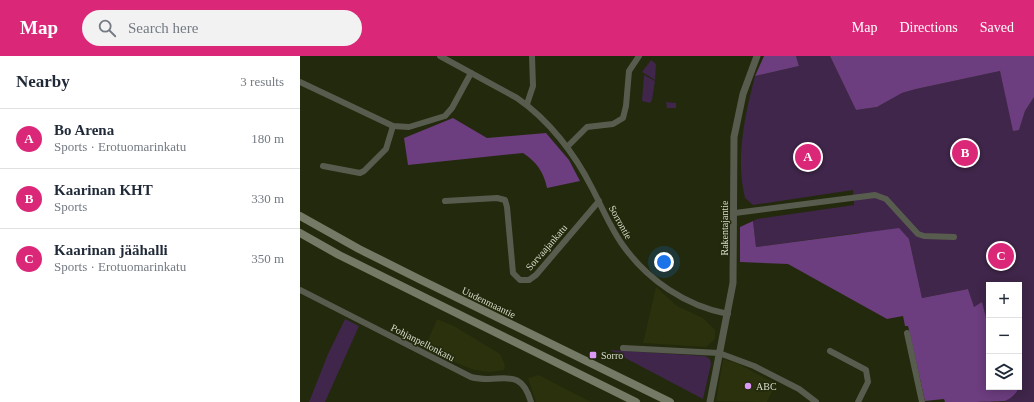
<!DOCTYPE html>
<html lang="en">
<head>
<meta charset="utf-8">
<style>
  :root { --surface:#fff; --page:#f2f2f3; --text:#1f2937; --muted:#747a83; --line:#e0e1e3; --accent:#db2777 }
  body { margin:0; font-family:Georgia,serif; background:var(--page); color:var(--text) }
  .controls { position:absolute; right:12px; bottom:12px; display:grid; overflow:hidden; border-radius:0px; box-shadow:0 2px 10px #0003 }
  .controls button { width:36px; height:36px; display:grid; place-items:center; padding:0; border:0; border-bottom:1px solid var(--line); background:var(--surface); color:var(--text); font:20px sans-serif }
  .you { position:absolute; left:364px; top:206px; width:14px; height:14px; margin:-10px; border:3px solid #fff; border-radius:50%; background:#1a73e8; box-shadow:0 0 0 6px #1a73e833 }
  .badge { display:grid; place-items:center; width:26px; height:26px; border-radius:50%; background:var(--accent); color:#fff; font-size:13px; font-weight:700 }
  .pin { position:absolute; translate:-50% -50%; border:2px solid #fff; box-shadow:0 1px 4px #0006 }
  .list { margin:0; padding:0; list-style:none }
  h2 { display:flex; justify-content:space-between; align-items:center; height:52px; margin:0; padding:0 16px; font-size:17px }
  h2 small { font-size:13px; font-weight:400; color:var(--muted) }
  .list li { display:grid; grid-template-columns:26px 1fr auto; gap:12px; align-items:center; box-sizing:border-box; height:60px; padding:0 16px; border-top:1px solid var(--line) }
  .list b { display:block; font-size:15px; white-space:nowrap }
  .list p { margin:0; font-size:13px; white-space:nowrap; color:var(--muted) }
  .list em { font-size:13px; font-style:normal; color:var(--muted) }
  .icon { flex:none; width:22px; height:22px; fill:none; stroke:currentColor; stroke-width:2; stroke-linecap:round; stroke-linejoin:round }
  .map { position:relative; flex:none; width:734px; height:346px; overflow:hidden }
  header { display:flex; align-items:center; gap:24px; box-sizing:border-box; height:56px; padding:0 20px; background:var(--accent); color:#fff }
  header strong { font-size:19px }
  nav { display:flex; gap:22px; margin-inline-start:auto; font-size:14px }
  .search { width:280px; height:36px; background:var(--page); display:flex; align-items:center; gap:10px; box-sizing:border-box; padding:0 14px; border-radius:22px; color:var(--muted); font-size:15px }
  main { display:flex }
  aside { flex:1; background:var(--surface) }
  .map>svg:first-child { display:block }
</style>
</head>
<body>
<header>
<strong>Map</strong>
<div class="search"><svg class="icon" aria-label="search" viewBox="0 0 24 24"><circle cx="10" cy="10" r="6"/><path d="M15 15l6 6"/></svg>Search here</div>
<nav><a>Map</a><a>Directions</a><a>Saved</a></nav>
</header>
<main>
<aside>
<h2>Nearby<small>3 results</small></h2>
<ul class="list">
<li><span class="badge">A</span><div><b>Bo Arena</b><p>Sports · Erotuomarinkatu</p></div><em>180 m</em></li>
<li><span class="badge">B</span><div><b>Kaarinan KHT</b><p>Sports</p></div><em>330 m</em></li>
<li><span class="badge">C</span><div><b>Kaarinan jäähalli</b><p>Sports · Erotuomarinkatu</p></div><em>350 m</em></li>
</ul>
</aside>
<div class="map">
<svg width="734" height="346" viewBox="0 0 734 346">
  <rect width="100%" height="100%" fill="#22290c"/>
  <g fill="#2a310c">
    <polygon points="356,231 377,250 403,262 415,274 415,283 406,291 343,287"/>
    <polygon points="137,263 154,270 200,298 205,309 204,314 190,316 174,314 124,294"/>
    <polygon points="423,303 439,308 476,328 467,346 416,345"/>
    <polygon points="239,319 258,329 291,346 236,346 228,322"/>
  </g>
  <g fill="#3f264a">
    <path d="M496 0H530L556 54 577 51 602 37 616 33 700 15 719 74 725 55 734 41V346H704C717 336 725 333 719 315V229H689V273L682 247 674 251 668 233 622 242 609 183 558 177 456 191 453 165 457 163 554 149 553 134 453 149 445 142C435 103 445 58 455 20L499 10Z"/>
    <polygon points="351,4 356,8 355,24 342,16"/>
    <polygon points="344,19 355,25 352,44 350,47 342,45"/>
    <polygon points="366,46 376,47 376,52 367,52"/>
    <polygon points="45,263 59,270 25,346 9,346 28,298"/>
    <polygon points="310,294 405,300 410,303 411,308 403,343"/>
  </g>
  <g fill="#6c3d7f">
    <polygon points="464,0 496,0 499,10 455,20"/>
    <polygon points="530,0 734,0 734,41 725,55 719,74 713,75 700,15 616,33 602,37 577,51 556,54"/>
    <path d="M153 62 187 82 246 77 269 104 280 125 247 132C244 117 237 106 223 97L108 109 104 82Z"/>
    <path d="M453 165 456 191 599 172 609 183 622 242 668 233 674 251 682 246 689 273V331H719V315C723 329 718 339 705 345 697 346 656 346 645 346L644 343 625 345 608 270H605L603 260 587 263 488 208 440 206V171Z"/>
  </g>
  <g fill="none" stroke-linecap="round" stroke-linejoin="round">
    <g stroke="#585c4e" stroke-width="6">
      <path d="M140 0 217 42C249 64 275 98 292 132 302 151 310 171 322 188 347 224 386 250 428 258"/>
      <polyline points="0,26 93,70 109,71 145,60 152,52 171,17"/>
      <polyline points="227,48 233,30 232,0"/>
      <polyline points="267,91 287,71 313,68 323,62 326,50 329,15 339,0"/>
      <polyline points="23,110 60,117 64,115 86,93 93,70"/>
      <polyline points="145,145 197,142 205,144 207,151 213,217 220,224 229,224 236,219 299,145"/>
      <polyline points="435,157 575,139 586,143 618,178 624,180 654,181"/>
      <path d="M0 234 171 321C200 329 220 308 231 346"/>
      <polyline points="607,277 622,346"/>
      <polyline points="323,292 419,297 454,310 499,333 516,346"/>
      <polyline points="530,295 566,314 568,326 558,346"/>
    </g>
    <polyline stroke="#585c4e" stroke-width="7" points="410,346 433,227 434,81 443,38 457,0"/>
    <g stroke="#747a65" stroke-width="8">
      <polyline points="0,160 59,193 121,224 370,346"/>
      <polyline points="0,177 39,199 336,346"/>
    </g>
  </g>
  <g fill="#db99f5" stroke="#22290c" stroke-width="1.5">
    <rect x="289" y="295" width="8" height="8" rx="2"/>
    <circle cx="448" cy="330" r="4"/>
  </g>
  <g text-anchor="middle" stroke-width="3" stroke-linejoin="round" paint-order="stroke">
    <g font-size="10" fill="#d9decd" stroke="#22290c">
      <text transform="translate(321 166) rotate(61)" y="4">Sorrontie</text>
      <text transform="translate(424 172) rotate(-90)" y="4">Rakentajantie</text>
      <text transform="translate(246 191) rotate(-49)" y="4">Sorvaajankatu</text>
      <text transform="translate(189 246) rotate(26)" y="4">Uudenmaantie</text>
      <text transform="translate(123 286) rotate(27)" y="4">Pohjanpellonkatu</text>
    </g>
    <g font-size="10" fill="#d9decd" stroke="#22290c" text-anchor="start">
      <text x="301" y="303">Sorro</text>
      <text x="456" y="334">ABC</text>
    </g>
  </g>
</svg>
<div class="controls">
<button>+</button>
<button>−</button>
<button><svg class="icon" aria-label="layers" viewBox="0 0 24 24"><path d="M12 4l9 5-9 5-9-5zM3 14l9 5 9-5"/></svg></button>
</div>
<div class="you"></div>
<div class="pin badge" style="left:508px;top:101px">A</div>
<div class="pin badge" style="left:665px;top:97px">B</div>
<div class="pin badge" style="left:701px;top:200px">C</div>
</div>
</main>
</body>
</html>
